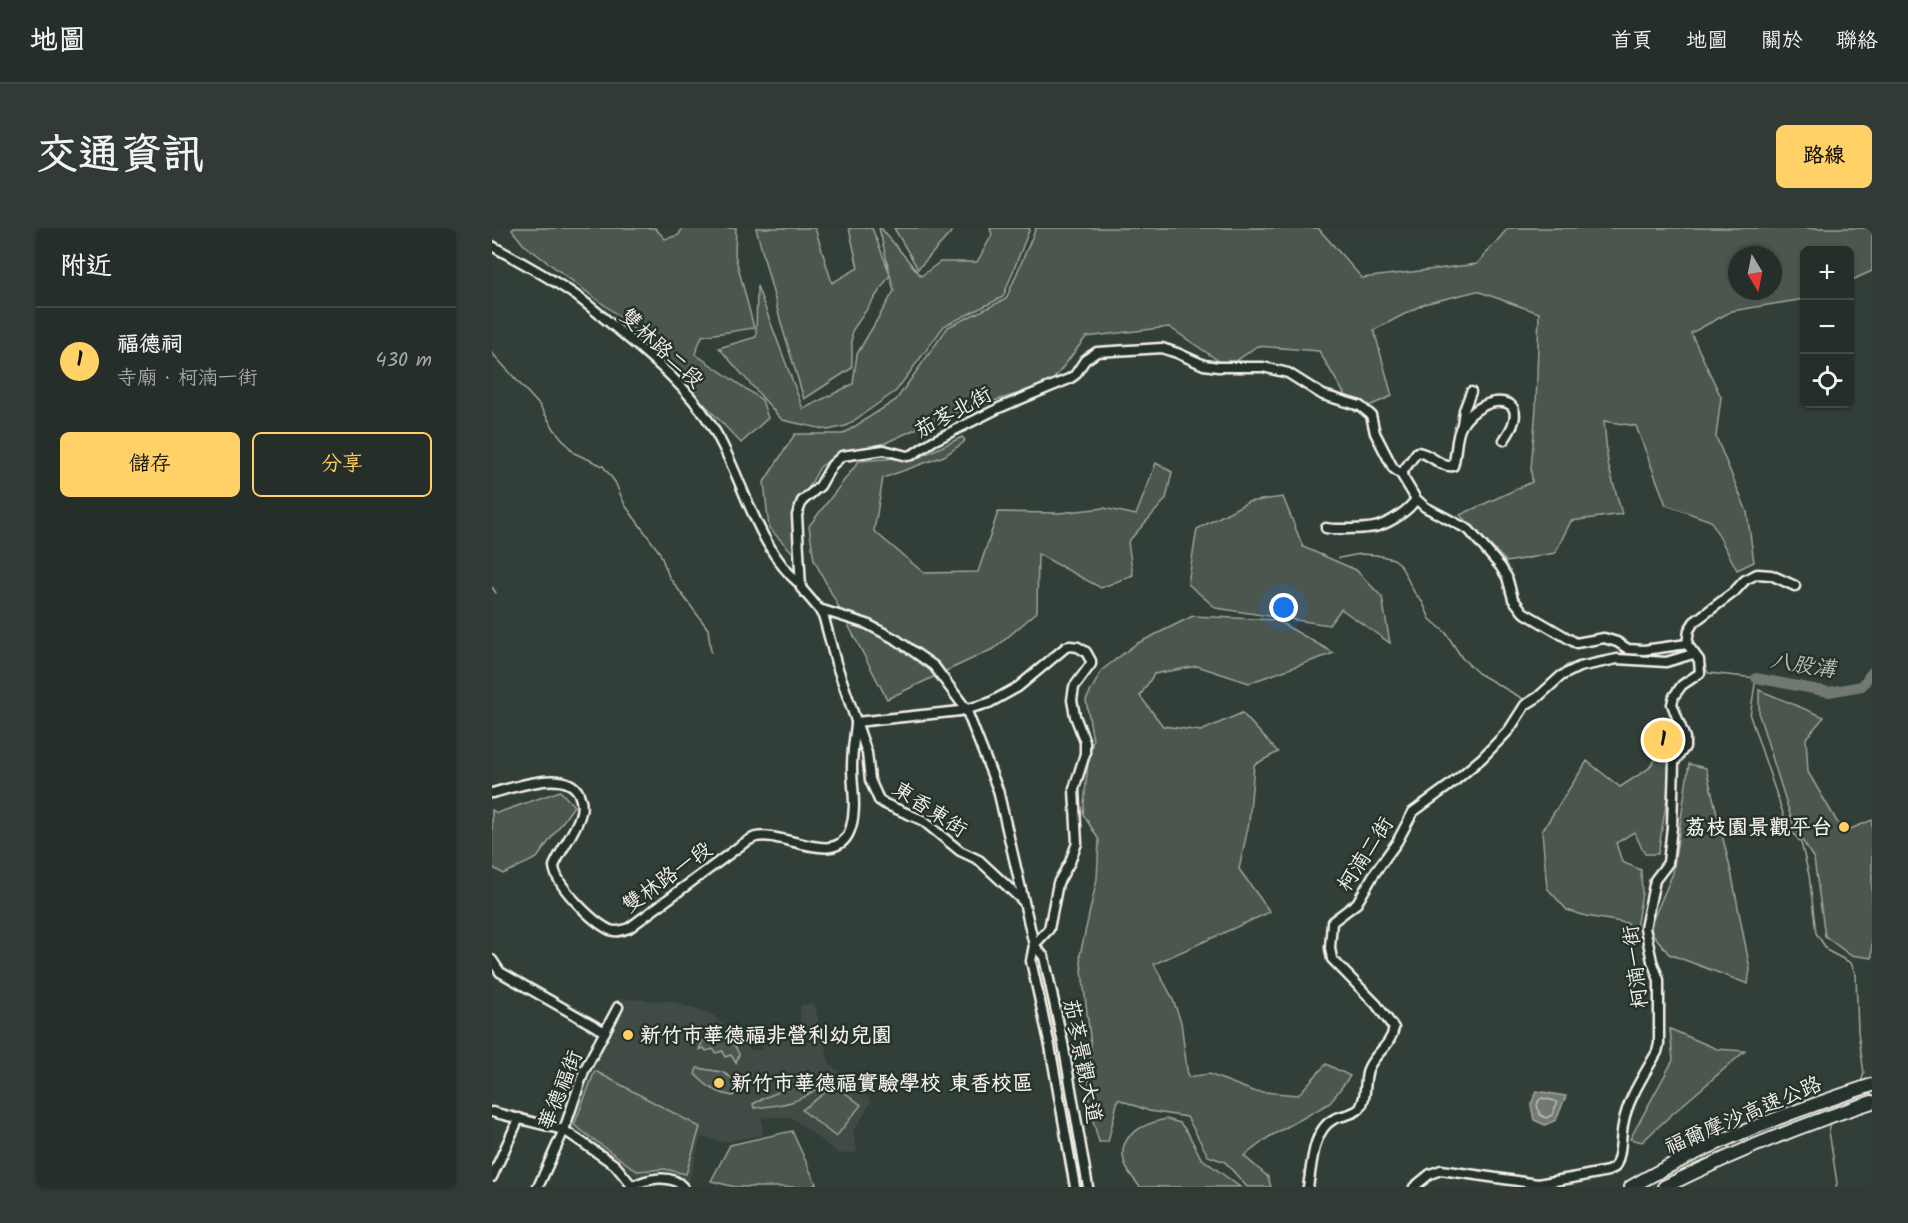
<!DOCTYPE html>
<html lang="zh-TW">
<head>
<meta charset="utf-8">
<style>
  :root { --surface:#262e2a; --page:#323a36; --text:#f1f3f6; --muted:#a4a8a8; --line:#424a47; --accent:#ffd166 }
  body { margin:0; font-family:Kalam,"LXGW WenKai TC",sans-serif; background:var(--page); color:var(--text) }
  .controls { position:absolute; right:18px; top:18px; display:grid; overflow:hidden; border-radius:9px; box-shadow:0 2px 4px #0004 }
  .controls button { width:54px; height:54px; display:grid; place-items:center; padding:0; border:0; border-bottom:2px solid var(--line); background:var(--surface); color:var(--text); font:30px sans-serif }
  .compass { position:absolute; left:1236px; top:18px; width:54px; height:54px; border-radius:50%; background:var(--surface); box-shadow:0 2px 4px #0004; rotate:170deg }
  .you { position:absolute; left:792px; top:380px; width:21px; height:21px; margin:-15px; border:4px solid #fff; border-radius:50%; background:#1a73e8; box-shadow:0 0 0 9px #1a73e833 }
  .badge { display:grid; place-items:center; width:39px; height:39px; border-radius:50%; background:var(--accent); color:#111; font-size:20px; font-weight:700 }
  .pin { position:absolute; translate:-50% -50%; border:3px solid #fff; box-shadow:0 2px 6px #0006 }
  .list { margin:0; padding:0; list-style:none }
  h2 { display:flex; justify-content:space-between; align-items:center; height:78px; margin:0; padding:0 24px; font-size:26px }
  h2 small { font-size:20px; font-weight:400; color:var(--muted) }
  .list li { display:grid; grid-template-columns:39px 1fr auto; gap:18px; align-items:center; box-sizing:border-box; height:108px; padding:0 24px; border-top:2px solid var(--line) }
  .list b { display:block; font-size:22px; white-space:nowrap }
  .list p { margin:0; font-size:20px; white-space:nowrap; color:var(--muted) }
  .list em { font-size:20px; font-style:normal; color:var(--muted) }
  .actions { display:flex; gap:12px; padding:18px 24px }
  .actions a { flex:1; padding:14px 0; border:2px solid var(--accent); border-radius:9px; text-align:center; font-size:21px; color:var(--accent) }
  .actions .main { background:var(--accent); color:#111 }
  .icon { flex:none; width:33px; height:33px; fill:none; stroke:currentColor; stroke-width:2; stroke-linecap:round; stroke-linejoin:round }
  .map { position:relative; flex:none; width:1380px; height:959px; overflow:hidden; border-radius:9px }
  header { display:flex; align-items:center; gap:36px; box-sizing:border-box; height:84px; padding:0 30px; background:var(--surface); border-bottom:2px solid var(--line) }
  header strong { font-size:28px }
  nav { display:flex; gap:33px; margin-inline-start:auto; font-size:21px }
  .intro { display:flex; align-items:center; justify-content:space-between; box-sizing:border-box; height:144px; padding:0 36px }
  h1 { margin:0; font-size:42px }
  .button { padding:15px 27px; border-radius:9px; background:var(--accent); color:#111; font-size:21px; font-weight:700 }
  main { display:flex; gap:36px; padding:0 36px }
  aside { flex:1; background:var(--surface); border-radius:9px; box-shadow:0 2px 4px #0004 }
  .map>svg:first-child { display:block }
</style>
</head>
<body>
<header>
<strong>地圖</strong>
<nav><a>首頁</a><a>地圖</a><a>關於</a><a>聯絡</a></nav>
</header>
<div class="intro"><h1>交通資訊</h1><a class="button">路線</a></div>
<main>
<aside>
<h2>附近<small></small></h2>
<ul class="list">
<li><span class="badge">1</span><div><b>福德祠</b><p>寺廟 · 柯湳一街</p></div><em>430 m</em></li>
</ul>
<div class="actions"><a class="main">儲存</a><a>分享</a></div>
</aside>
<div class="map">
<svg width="1380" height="959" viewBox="0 0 1380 959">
  <rect width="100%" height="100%" fill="#323e38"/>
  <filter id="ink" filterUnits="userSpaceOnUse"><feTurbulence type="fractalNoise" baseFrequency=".0167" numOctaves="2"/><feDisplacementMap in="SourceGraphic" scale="12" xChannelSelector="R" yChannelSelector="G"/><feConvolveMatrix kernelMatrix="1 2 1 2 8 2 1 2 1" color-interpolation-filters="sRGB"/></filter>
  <g filter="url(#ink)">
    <polygon fill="#404b44" points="127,771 178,773 221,787 259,822 269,822 272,807 308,802 308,777 322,775 338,836 380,873 361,904 365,924 347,926 299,889 270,889 271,907 231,914 209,909 197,953 170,944 144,948 76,900"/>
    <g fill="#4c564f" stroke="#a0a49c" stroke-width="1.5" fill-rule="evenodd">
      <polygon points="22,0 163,0 173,11 187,7 190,0 244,0 243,27 262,100 210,108 203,126 270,172 276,190 249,215 135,94 31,16 20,2"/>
      <polygon points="264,0 323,0 340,55 366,40 357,0 380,0 398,46 387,0 389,0 429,48 448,34 485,34 500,7 498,0 538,0 511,69 452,98 404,163 354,198 336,202 290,192 227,120 264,109 265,58 311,181 361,156 365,126 402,63 398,47 360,103 360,140 312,171 291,102"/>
      <polygon points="402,0 463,0 426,41"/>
      <path d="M544 0H826L870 50 985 36 1016 0H1380V43L1358 53V22H1312V71L1240 83 1199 105 1229 169 1224 209 1255 284 1262 334 1245 342 1219 293 1174 277 1144 198 1112 193 1116 236 1130 286 1079 293 1063 325 1015 334 968 287 1040 254 1039 241 1044 179 1047 85 985 63 932 76 882 102 900 168 863 184 827 123 765 118 736 139 677 99 594 109 558 156 452 188 391 216 350 224 328 239 305 281 302 326 277 300 272 254 303 206H351L404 172 456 99 514 71ZM1245 27H1281V63H1245Z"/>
      <polygon points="470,209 473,212 471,215 452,228 391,250 382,303 432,345 486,344 506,284 567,285 612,280 644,287 664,235 680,244 674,271 636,314 641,347 609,360 546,326 545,384 503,420 395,471 322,332 317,298 367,233 430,228"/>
      <polygon points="791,269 811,319 864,342 890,369 898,415 849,381 837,397 724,380 696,356 705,301 756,274"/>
      <polygon points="701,388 784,392 842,425 757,455 705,438 662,446 648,468 671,498 709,503 750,485 786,524 762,537 757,595 747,641 778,684 662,736 680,769 689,794 696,849 717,846 761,863 806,867 834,836 858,848 838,875 777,909 752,928 776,949 779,959 755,959 733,934 716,928 695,889 657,883 626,871 616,914 607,914 596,874 599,817 588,727 605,651 607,612 591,586 596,534 601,512 594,472 610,442 644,416"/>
      <polygon points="1267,462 1332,489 1314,510 1316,544 1351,604 1380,592 1380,730 1358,727 1333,708 1322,631 1302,599 1267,487"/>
      <polygon points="1174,518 1183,520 1166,626 1153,626 1142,604 1124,615 1130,634 1149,642 1150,665 1143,706 1135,695 1094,688 1075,682 1055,660 1050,603 1095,533 1128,559 1156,541"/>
      <polygon points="1197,536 1214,540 1240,648 1258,741 1256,756 1177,726 1157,701 1181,645"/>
      <polygon points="68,563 82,578 45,630 11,646 0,639 0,582 5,585"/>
      <polygon points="216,800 243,818 247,826 244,835 239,827 233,829 231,823 224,825 221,821 214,823 212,820 207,822"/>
      <polygon points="1178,801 1225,821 1253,823 1179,887 1150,914 1138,911 1181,832"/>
      <path d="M205 840 230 844 248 855 241 868C224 865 214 858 203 846Z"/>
      <polygon points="103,843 208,899 194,946 173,941 145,943 82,897"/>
      <path d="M317 849 327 859C306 876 288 877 262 880L261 876 272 870 289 863 291 858 288 854 306 850 310 853Z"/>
      <polygon points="343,857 369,877 344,909 310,882"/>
      <path d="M674 891 688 895 696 905 709 930 748 959H648C643 952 635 944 633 936 623 908 651 896 674 891Z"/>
      <polygon points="300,903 324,956 319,959 243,959 219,953 238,917"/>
    </g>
    <polygon fill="#727972" stroke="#a6a9a1" stroke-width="1.5" points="1044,863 1074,868 1064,892 1053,897 1042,892 1039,877"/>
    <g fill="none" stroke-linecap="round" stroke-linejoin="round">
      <polygon stroke="#c0c1b9" stroke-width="1.5" points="1050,870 1063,873 1065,875 1060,887 1054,890 1048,887 1045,877 1047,872"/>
      <g stroke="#a6a9a1" stroke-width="1.5">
        <polyline points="0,125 48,178 62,201 82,225 111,238 123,254 133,277 168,325 177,349 216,401 219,424"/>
        <polyline points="847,330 868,326 884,327 902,331 908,336 922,364 931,375 938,391 954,405 970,430 986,445 1033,472"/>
        <polyline points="0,359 4,365"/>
        <polyline points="1203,422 1206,421 1209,427"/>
        <polyline points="1147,428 1172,429 1196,423"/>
        <polyline points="1211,432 1216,445 1264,450 1258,488 1295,597 1309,615 1317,647 1324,705 1336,723 1359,735 1364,747 1366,804 1372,845 1369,854"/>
        <polyline points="1033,473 1075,437 1109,428 1118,428"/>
        <polyline points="973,539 1010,503"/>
        <polyline points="921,579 927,572 950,558"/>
        <polyline points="908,599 912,588 917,583"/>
        <polyline points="837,692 841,686 854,679"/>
        <polyline points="1343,882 1345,876 1349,873"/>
        <polyline points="1339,895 1337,903 1345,955 1344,959"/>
      </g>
      <polyline stroke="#727972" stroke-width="10" points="1264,450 1337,464 1370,458 1380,444"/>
      <g stroke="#f4f1e8" stroke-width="13">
        <g id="minor">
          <path d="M0 18C29 34 59 50 86 69 103 82 119 96 136 110 166 135 196 161 218 195 250 244 263 319 309 357"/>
          <polyline points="970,197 972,182 979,164"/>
          <path d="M909 246 925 224C939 225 948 240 961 238 965 226 963 208 970 197 991 163 1046 165 1012 212"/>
          <path d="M834 300C842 302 879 301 886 298 900 294 917 282 924 271"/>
          <polyline points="327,381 375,396 405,412 442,438 474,481 506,562 542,717 539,733 558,818 583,959"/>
          <polyline points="364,494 468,483 497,475 526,459 574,419 578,418 586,419 594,424 599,433 599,436 582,459 580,472 583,488 593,514 593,526 582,561 585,615 578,634 566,655 557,701 542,717"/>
          <path d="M0 565C21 560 75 539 87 566 90 573 91 580 88 588 82 606 69 621 62 638 63 657 101 694 118 702 125 705 131 702 137 700L252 615C256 613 260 610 264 609 294 603 347 642 359 599 365 579 360 559 360 539 360 525 362 511 364 497"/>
          <polyline points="531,673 487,632 468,623 430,592 393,576 387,572 378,552 375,525 344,435 332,390 327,381 309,360 305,287 310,273 328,258 340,237 350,228 392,222 415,228 420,227 441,213 507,180 577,151 583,147 593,132 605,124 670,120 685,125 712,137 726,139 771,139 796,145 831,167 868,178 879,187 883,205 901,240 909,246 924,271 933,279 977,302 1008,338 1015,349 1021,371 1031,384 1084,415 1112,410 1125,414 1136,421 1152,422 1195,416"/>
          <polyline points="542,717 552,729 571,815 596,959"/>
          <polyline points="0,732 8,744 113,804"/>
          <polyline points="0,884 72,902 123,937 141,959"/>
          <polyline points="0,949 27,890"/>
          <path d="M141 958C154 951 179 945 191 959"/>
          <polyline points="46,959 72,902 92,843 126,779"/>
          <path d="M816 959C820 938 820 902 842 891 850 887 862 887 868 880 876 868 871 851 877 839 885 823 898 819 902 800L884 776 840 731 838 720 840 694 865 675 882 646 905 614 921 584 958 557 990 530 1017 502 1033 477 1046 469 1069 448 1087 439 1125 431 1174 434 1201 426"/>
          <path d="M922 959 938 946 949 942 1046 956 1085 949 1116 943 1123 939C1130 926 1128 912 1131 897 1135 872 1152 847 1165 824L1167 816V752L1160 733 1153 700 1163 652 1176 635 1180 599 1182 534 1193 519V510L1180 476 1182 468 1190 457 1208 445 1207 432 1195 416 1197 402 1202 394 1242 364 1253 352 1265 346 1279 347 1303 358"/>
        </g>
      </g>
      <g stroke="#f4f1e8" stroke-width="16">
        <g id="highway">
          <path d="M1139 959C1214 915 1298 884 1380 857"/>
          <path d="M1172 959C1239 926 1309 897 1380 874"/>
        </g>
      </g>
      <use href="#minor" stroke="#26332d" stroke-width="8"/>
      <use href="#highway" stroke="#26332d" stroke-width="12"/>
    </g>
  </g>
  <g fill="#ffd166" stroke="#26332d" stroke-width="2">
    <circle cx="1352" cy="599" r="6"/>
    <circle cx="136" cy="807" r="6"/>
    <circle cx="227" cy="855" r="6"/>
  </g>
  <g text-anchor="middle" stroke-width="5" stroke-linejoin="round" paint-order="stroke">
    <g font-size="21" fill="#f4f1e8" stroke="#26332d">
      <text transform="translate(170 120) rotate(43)" y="7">雙林路二段</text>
      <text transform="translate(461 184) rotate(-28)" y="7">茄苳北街</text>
      <text transform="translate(438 581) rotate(33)" y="7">東香東街</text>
      <text transform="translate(873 626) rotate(-57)" y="7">柯湳二街</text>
      <text transform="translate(175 649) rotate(-36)" y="7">雙林路一段</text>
      <text transform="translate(1143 739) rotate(-97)" y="7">柯湳一街</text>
      <text transform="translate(591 833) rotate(79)" y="7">茄苳景觀大道</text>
      <text transform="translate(68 862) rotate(-68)" y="7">華德福街</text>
      <text transform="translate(1251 887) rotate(-23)" y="7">福爾摩沙高速公路</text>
    </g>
    <g font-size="21" font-weight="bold" fill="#f4f1e8" stroke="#26332d" text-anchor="start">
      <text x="1340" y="606" text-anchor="end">荔枝園景觀平台</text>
      <text x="148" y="814">新竹市華德福非營利幼兒園</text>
      <text x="239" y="862">新竹市華德福實驗學校 東香校區</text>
    </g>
    <g font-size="22" font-style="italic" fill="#babbb3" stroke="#26332d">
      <text transform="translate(1311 436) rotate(8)" y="8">八股溝</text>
    </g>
  </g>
</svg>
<div class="controls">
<button>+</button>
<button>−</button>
<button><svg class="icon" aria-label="locate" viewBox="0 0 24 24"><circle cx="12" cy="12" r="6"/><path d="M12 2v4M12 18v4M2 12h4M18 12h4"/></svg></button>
</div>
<svg class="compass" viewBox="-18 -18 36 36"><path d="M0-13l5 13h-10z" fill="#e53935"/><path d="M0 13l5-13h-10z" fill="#a4a8a8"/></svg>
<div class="you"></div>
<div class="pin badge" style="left:1171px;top:512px">1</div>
</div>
</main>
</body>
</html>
